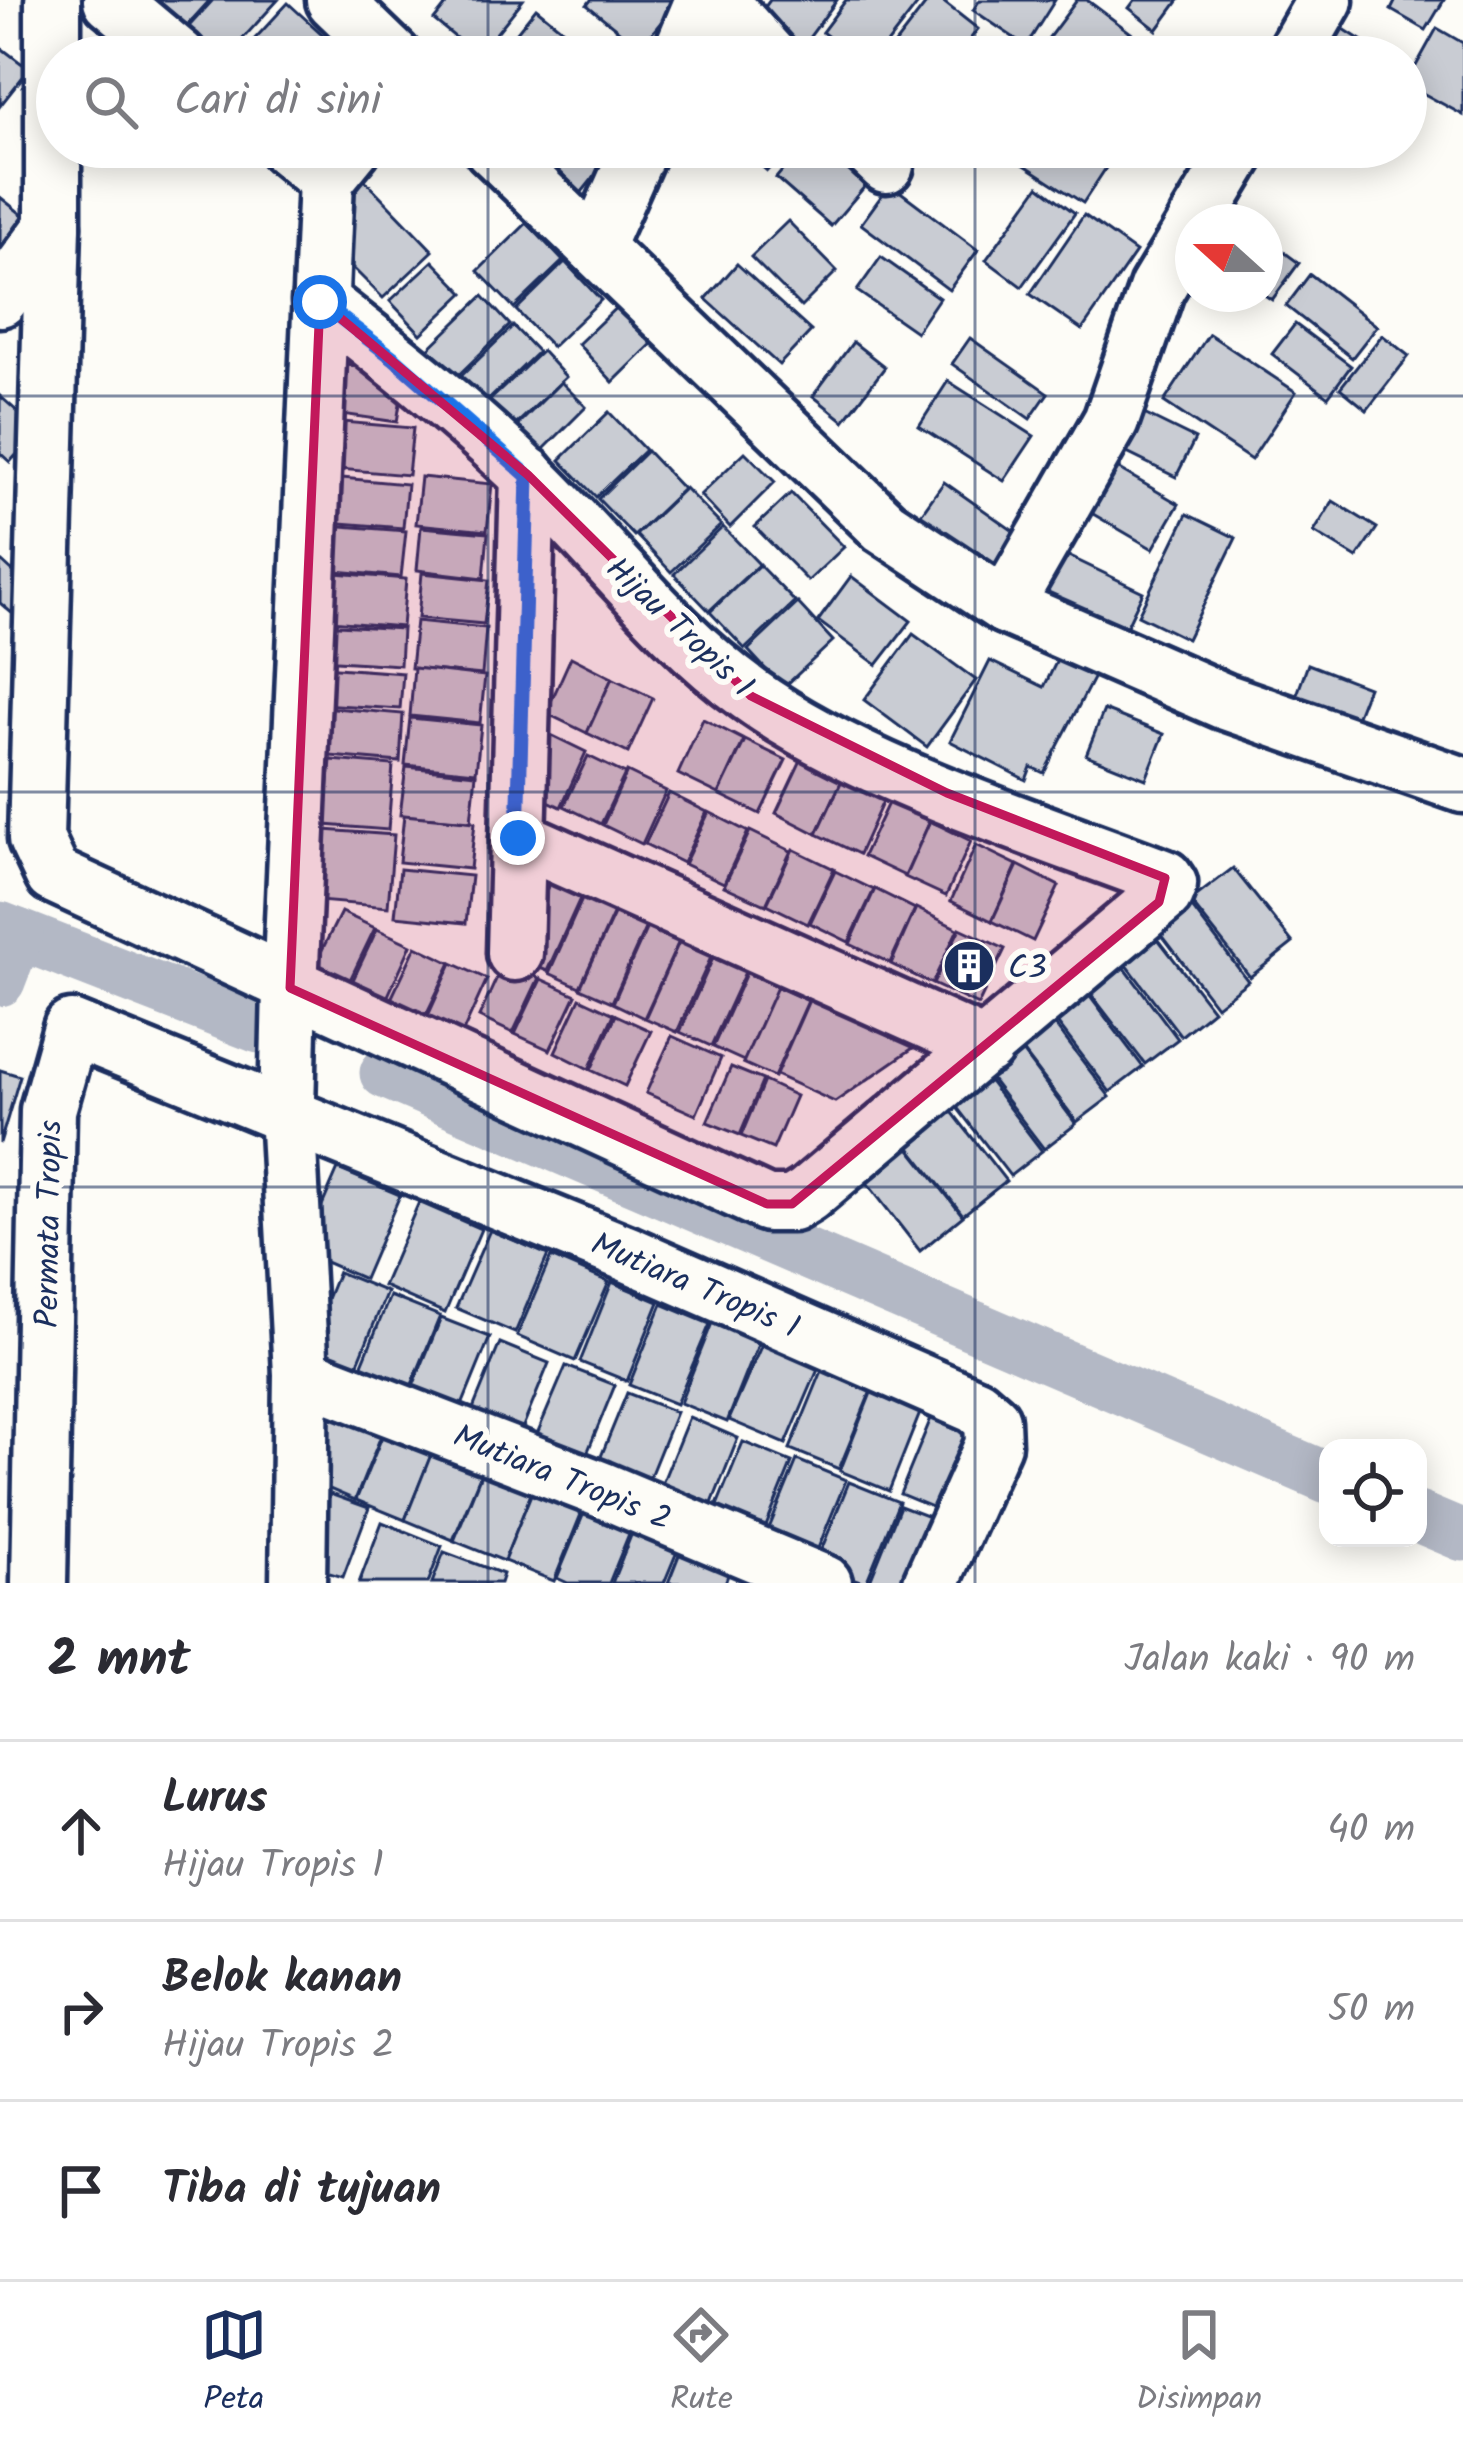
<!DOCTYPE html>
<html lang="id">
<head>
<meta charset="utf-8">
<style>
  :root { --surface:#fff; --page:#f2f2f3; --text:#2b2b33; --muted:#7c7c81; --line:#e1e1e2; --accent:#1b2f5e }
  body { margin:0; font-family:Kalam,sans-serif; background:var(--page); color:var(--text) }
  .controls { position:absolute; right:36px; bottom:36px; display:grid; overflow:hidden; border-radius:24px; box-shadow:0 6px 30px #0003 }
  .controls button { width:108px; height:108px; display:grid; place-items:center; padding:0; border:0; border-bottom:3px solid var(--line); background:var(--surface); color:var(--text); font:60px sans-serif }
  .compass { position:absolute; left:1175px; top:204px; width:108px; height:108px; border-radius:50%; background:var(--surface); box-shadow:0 6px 30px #0003; rotate:291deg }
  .stop { position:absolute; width:36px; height:36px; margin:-27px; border:9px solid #1a73e8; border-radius:50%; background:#fff }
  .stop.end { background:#1a73e8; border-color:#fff; box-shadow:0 3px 12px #0008 }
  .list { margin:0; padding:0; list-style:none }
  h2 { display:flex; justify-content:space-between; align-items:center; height:156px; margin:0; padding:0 48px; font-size:51px }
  h2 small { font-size:39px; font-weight:400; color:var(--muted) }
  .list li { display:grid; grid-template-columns:78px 1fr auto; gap:36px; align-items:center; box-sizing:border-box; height:180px; padding:0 48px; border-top:3px solid var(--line) }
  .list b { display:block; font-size:45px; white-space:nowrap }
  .list p { margin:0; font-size:39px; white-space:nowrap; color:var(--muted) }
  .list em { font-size:39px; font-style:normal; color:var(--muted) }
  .icon { flex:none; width:66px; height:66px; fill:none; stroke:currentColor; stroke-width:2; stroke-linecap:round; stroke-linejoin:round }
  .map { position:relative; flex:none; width:1463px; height:1583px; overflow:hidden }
  .search { position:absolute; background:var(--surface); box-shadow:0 6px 30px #0003; left:36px; right:36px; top:36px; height:132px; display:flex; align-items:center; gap:30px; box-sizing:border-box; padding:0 42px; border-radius:66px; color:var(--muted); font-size:45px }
  .sheet { height:696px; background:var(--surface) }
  nav { display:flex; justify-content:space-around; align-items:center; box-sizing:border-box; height:168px; border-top:3px solid var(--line); background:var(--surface); font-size:33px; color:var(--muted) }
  nav a { display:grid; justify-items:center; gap:6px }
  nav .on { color:var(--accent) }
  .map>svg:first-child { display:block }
</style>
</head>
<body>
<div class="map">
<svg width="1463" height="1583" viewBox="0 0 1463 1583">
  <rect width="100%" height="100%" fill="#fdfcf7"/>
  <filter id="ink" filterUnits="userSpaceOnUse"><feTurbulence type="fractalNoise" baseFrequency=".00833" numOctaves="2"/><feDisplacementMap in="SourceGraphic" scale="24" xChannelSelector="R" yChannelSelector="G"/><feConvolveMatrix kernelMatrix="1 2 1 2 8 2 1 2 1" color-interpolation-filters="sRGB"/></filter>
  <g filter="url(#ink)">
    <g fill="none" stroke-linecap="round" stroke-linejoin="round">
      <g stroke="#b3b8c5" stroke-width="51">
        <polyline points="0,927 259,1028"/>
        <polyline points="0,981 18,934"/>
        <polyline points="385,1073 1328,1478"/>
        <polyline points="1418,1517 1463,1536"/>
      </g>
    </g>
    <g fill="#c9ccd3" stroke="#1b2f5e" stroke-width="3">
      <polygon points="145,0 210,0 180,33"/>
      <polygon points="213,0 278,0 226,57 206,57 182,34"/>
      <polygon points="450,0 523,0 478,56 434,20"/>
      <polygon points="591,0 679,0 640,48 587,5"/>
      <polygon points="770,0 837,0 803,46 759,15"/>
      <polygon points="846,0 921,0 877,57 838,57 844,49 822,32"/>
      <polygon points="929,0 941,0 978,29 956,57 885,57"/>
      <polygon points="980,0 1055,0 1026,46 973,10"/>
      <polygon points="1077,0 1087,0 1155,51 1150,57 1070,57 1047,40"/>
      <polygon points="1135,0 1179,0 1157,30 1129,8"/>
      <polygon points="1396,0 1444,0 1426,30 1391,10"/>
      <polygon points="288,3 323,35 303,57 238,57"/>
      <polygon points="536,8 583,46 575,57 497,57"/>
      <polygon points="1339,26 1378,51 1375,57 1320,57"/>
      <polygon points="1437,28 1463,43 1463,115 1406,84"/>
      <polygon points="0,47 29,69 0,106"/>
      <polygon points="526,147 608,147 614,152 578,197"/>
      <polygon points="739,147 788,147 767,171"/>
      <polygon points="802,147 850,147 878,171 831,226 776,178"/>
      <polygon points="997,147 1111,147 1117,151 1083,203"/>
      <polygon points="361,176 433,251 383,298 331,246 338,199"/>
      <polygon points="890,184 978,250 949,290 861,224"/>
      <polygon points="1039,186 1075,213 1022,287 986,260"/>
      <polygon points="0,197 34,224 9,255 0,248"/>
      <polygon points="1084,215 1136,252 1082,330 1030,294"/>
      <polygon points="788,221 837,271 801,307 751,257"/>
      <polygon points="527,223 563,261 514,308 478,271"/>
      <polygon points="1265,238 1299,263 1272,300 1263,294"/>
      <polygon points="881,257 939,298 916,332 857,291"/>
      <polygon points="433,261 464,293 421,334 390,301"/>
      <polygon points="565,262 601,300 552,347 516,310"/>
      <polygon points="737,264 811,331 779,365 706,299"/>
      <polygon points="1310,274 1377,326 1352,358 1286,306"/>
      <polygon points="483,296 510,325 447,386 420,357"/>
      <polygon points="627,297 662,334 613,382 578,344"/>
      <polygon points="1295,324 1351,366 1328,397 1272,354"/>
      <polygon points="513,326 538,352 477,411 452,385"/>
      <polygon points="1209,334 1296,392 1251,460 1164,402"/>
      <polygon points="1382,335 1409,356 1367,410 1340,388"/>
      <polygon points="970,338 1048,393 1030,419 952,364"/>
      <polygon points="853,342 885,367 844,421 813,396"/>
      <polygon points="542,351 566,377 508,432 484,406"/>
      <polygon points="335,363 405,373 397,422 328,412"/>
      <polygon points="948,381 1034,436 1004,481 919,426"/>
      <polygon points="561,382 586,407 538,455 513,430"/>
      <polygon points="0,396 38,430 10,462 0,453"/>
      <polygon points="1138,411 1195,439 1176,477 1119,449"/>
      <polygon points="609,412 645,450 596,497 560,460"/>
      <polygon points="331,421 413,428 408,475 326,468"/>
      <polygon points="647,451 683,489 634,536 598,499"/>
      <polygon points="745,452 775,482 730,527 700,495"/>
      <polygon points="1107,462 1179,504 1153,549 1081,507"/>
      <polygon points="331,477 407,484 403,528 328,522"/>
      <polygon points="421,477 492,484 487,531 416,524"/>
      <polygon points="944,482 1022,537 997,572 919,517"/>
      <polygon points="685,488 721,525 671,572 636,535"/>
      <polygon points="791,493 844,547 808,581 755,527"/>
      <polygon points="1333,501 1377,528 1357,558 1314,532"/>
      <polygon points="1187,514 1236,538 1187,639 1138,615"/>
      <polygon points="328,525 406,531 401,577 325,570"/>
      <polygon points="421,527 488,533 484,578 417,570"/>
      <polygon points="723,527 759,564 709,611 674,574"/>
      <polygon points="1058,551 1143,592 1124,632 1039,591"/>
      <polygon points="0,560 36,593 15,616 0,603"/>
      <polygon points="759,565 795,602 745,649 710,612"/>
      <polygon points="324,572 406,579 402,627 319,620"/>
      <polygon points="422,573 489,580 484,624 418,618"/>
      <polygon points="851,576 911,621 877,665 818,621"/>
      <polygon points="798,603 833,641 783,688 748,650"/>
      <polygon points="416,621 486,628 482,675 411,668"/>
      <polygon points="322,624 402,629 400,665 320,660"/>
      <polygon points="913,634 976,680 927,747 864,700"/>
      <polygon points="1063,648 1099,667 1044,773 1031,767 1026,780 950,741 990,661 1044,687"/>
      <polygon points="571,657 612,678 587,733 546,713"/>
      <polygon points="1308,664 1368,687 1350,733 1291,711"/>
      <polygon points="323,667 403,673 400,709 320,704"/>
      <polygon points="414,668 485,676 480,723 410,716"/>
      <polygon points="612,678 653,698 628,753 587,733"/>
      <polygon points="322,707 403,714 400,762 318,755"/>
      <polygon points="1104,710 1164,734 1146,779 1086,755"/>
      <polygon points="410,718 481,725 476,772 405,765"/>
      <polygon points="703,719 744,740 719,794 678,774"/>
      <polygon points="545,732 586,752 561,807 536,795"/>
      <polygon points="745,740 786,760 760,814 719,794"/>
      <polygon points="588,756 625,774 601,824 564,806"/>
      <polygon points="802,758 843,778 817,834 776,813"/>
      <polygon points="331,760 393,765 388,830 325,825"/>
      <polygon points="406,767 476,774 471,821 400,815"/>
      <polygon points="627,772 666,791 642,844 603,825"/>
      <polygon points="843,778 884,799 859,854 817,834"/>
      <polygon points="669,793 707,812 683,863 645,844"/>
      <polygon points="889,801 930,821 905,876 863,856"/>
      <polygon points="709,812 748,832 724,883 684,864"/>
      <polygon points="404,815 475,822 470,869 399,862"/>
      <polygon points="930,821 971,841 946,896 905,877"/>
      <polygon points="324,830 394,835 388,907 318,901"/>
      <polygon points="750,831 791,851 766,905 724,886"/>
      <polygon points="976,845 1017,865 992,921 951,901"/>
      <polygon points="793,849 834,869 808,924 767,904"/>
      <polygon points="1018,865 1059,886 1033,941 992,921"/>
      <polygon points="1233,868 1293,943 1250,977 1190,901"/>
      <polygon points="400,869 471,876 466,923 395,916"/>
      <polygon points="835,871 874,890 849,942 810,923"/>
      <polygon points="551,880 582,894 547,971 516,958"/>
      <polygon points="875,889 915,909 890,963 850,944"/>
      <polygon points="584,895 615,910 580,987 549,973"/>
      <polygon points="1190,905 1248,981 1216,1006 1158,930"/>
      <polygon points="916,908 958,929 932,984 891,964"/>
      <polygon points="616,910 647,924 612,1002 580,988"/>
      <polygon points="341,912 375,928 349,982 314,966"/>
      <polygon points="648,925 680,939 644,1018 613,1003"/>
      <polygon points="960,928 1005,949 978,1005 933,984"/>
      <polygon points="377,929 411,945 386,1000 351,984"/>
      <polygon points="1155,935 1213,1010 1181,1036 1123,960"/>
      <polygon points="680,940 712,955 677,1032 645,1018"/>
      <polygon points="416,946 451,963 425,1017 390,1001"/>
      <polygon points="714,956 746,970 711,1046 680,1032"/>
      <polygon points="504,962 539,978 513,1033 479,1017"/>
      <polygon points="452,963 487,979 462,1034 427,1018"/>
      <polygon points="1121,963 1178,1039 1145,1064 1087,989"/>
      <polygon points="747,971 778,986 744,1061 713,1047"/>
      <polygon points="541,979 576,995 550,1050 515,1034"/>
      <polygon points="777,987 808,1001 774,1077 743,1063"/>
      <polygon points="1085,990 1143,1067 1110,1092 1052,1016"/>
      <polygon points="580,998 614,1014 589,1069 555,1052"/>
      <polygon points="810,998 916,1046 835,1102 776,1075"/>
      <polygon points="616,1015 651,1031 625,1086 591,1070"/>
      <polygon points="1052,1021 1110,1097 1077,1122 1019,1046"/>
      <polygon points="672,1036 721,1058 696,1115 646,1093"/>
      <polygon points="1019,1048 1076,1124 1044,1149 986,1073"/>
      <polygon points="731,1067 763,1080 740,1135 707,1122"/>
      <polygon points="0,1070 20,1076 0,1143"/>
      <polygon points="984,1075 1042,1151 1010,1176 952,1101"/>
      <polygon points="764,1081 796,1096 773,1149 741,1136"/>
      <polygon points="946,1104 1006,1181 963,1215 903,1139"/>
      <polygon points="903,1140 963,1216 920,1251 860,1174"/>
      <polygon points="338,1169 400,1195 364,1279 302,1252"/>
      <polygon points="419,1202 481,1229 445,1313 383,1286"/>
      <polygon points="490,1230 548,1255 515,1333 456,1308"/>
      <polygon points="551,1257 609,1282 575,1361 517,1336"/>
      <polygon points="338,1272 387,1292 353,1375 304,1355"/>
      <polygon points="612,1282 659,1302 627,1381 580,1362"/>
      <polygon points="390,1296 440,1316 406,1399 356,1379"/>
      <polygon points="662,1304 710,1324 676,1404 629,1385"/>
      <polygon points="441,1318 490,1337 456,1420 407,1401"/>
      <polygon points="712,1323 759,1342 727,1422 680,1403"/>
      <polygon points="500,1343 549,1363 515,1446 466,1426"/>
      <polygon points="762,1344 819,1367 786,1444 729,1420"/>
      <polygon points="566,1366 615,1385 581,1468 531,1448"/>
      <polygon points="824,1366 873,1386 839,1469 790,1449"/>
      <polygon points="873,1388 922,1408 889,1491 840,1471"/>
      <polygon points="627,1393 676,1412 642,1496 593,1476"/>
      <polygon points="339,1396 389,1416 355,1500 306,1479"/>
      <polygon points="934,1411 983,1431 949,1514 900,1494"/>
      <polygon points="390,1417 439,1436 405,1520 356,1500"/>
      <polygon points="689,1417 738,1438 705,1521 655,1501"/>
      <polygon points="438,1437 488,1457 453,1540 405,1520"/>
      <polygon points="743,1442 792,1462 758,1546 709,1525"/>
      <polygon points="488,1457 538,1477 504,1561 454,1541"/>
      <polygon points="797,1460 846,1480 812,1563 763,1543"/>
      <polygon points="538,1477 588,1497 554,1581 504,1561"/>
      <polygon points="849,1482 899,1502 866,1583 815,1565"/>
      <polygon points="319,1490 369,1508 343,1577 302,1565"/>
      <polygon points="589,1501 635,1519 609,1583 568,1583 557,1578"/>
      <polygon points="900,1506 950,1525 927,1583 869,1583"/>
      <polygon points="382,1522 442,1546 428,1583 359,1583"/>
      <polygon points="636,1523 681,1542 664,1583 612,1583"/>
      <polygon points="685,1540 734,1559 725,1583 668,1583"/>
      <polygon points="444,1552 503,1574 500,1583 432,1583"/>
    </g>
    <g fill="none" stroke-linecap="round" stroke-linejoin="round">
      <g stroke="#1b2f5e" stroke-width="63">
        <g id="minor">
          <path d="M53 0V226L36 839 53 875 767 1204H792L807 1195 1165 894 1169 884 1165 878C1037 829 858 773 749 694 666 634 603 548 529 477 464 414 392 357 320 301"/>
          <polyline points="111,0 179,57"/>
          <polyline points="334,0 393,57"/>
          <polyline points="719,0 770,57"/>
          <polyline points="679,57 703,0"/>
          <polyline points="1292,57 1325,0"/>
          <polyline points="286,147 326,180"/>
          <polyline points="491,147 884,526 1005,606 1223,701 1463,785"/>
          <polyline points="867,147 886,165"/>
          <polyline points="1196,222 1241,147"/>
          <polyline points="597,244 640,147"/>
          <polyline points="0,299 53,226"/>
          <polyline points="1005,606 1111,421 1157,288 1193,228"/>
          <polyline points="518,838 986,1047"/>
          <polyline points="515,953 528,475"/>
          <polyline points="301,1374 600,1489 824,1583"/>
          <polyline points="39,1583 48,1110 71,1028 628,1254 976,1406 992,1420 993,1444 931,1583"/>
          <polyline points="298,1583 301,1374 287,1111 290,988 326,180 353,147"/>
        </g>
      </g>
      <use href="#minor" stroke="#fdfcf7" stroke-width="54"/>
    </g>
  </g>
  <g fill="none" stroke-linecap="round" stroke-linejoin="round" filter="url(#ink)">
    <polyline stroke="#1a73e8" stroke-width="15" points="320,302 395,359 528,476 518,838"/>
  </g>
  <path fill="#c2185b" fill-opacity="0.2" stroke="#c2185b" stroke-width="9" stroke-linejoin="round" d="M320 301 528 475 751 696 947 793 1165 878 1159 902 792 1204H767L290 988Z"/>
  <path fill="none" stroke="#1b2f5e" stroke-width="3" stroke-opacity="0.55" d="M488 0V57M975 0V57M488 147V1583M975 147V1583M0 396H1463M0 792H1463M0 1187H1463"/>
  <defs>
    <g id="building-disc" transform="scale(2.7)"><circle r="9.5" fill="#1b2f5e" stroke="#fdfcf7"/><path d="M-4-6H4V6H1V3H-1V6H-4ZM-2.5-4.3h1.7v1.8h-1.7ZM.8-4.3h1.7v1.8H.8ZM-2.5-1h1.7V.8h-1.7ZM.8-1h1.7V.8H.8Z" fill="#fff"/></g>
  </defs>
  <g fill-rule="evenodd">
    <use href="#building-disc" x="969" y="966"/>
  </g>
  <g text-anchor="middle" stroke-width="12" stroke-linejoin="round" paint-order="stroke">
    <g font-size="33" fill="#1b2f5e" stroke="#fdfcf7">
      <text transform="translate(681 626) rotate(43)" y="12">Hijau Tropis 1</text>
      <text transform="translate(47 1224) rotate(-89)" y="12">Permata Tropis</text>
      <text transform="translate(696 1284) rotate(23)" y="12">Mutiara Tropis 1</text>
      <text transform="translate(563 1476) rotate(22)" y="12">Mutiara Tropis 2</text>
    </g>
    <g font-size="33" fill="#1b2f5e" stroke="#fdfcf7" text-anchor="start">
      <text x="1008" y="978">C3</text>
    </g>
  </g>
</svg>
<div class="controls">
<button><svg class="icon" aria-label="locate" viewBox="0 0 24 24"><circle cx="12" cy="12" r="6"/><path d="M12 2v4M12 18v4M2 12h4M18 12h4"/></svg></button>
</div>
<svg class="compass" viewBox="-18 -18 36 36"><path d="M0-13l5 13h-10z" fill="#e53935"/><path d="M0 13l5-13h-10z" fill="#7c7c81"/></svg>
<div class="stop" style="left:320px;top:302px"></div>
<div class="stop end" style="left:518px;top:838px"></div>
<div class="search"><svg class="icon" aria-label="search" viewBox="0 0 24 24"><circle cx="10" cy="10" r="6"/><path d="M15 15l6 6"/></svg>Cari di sini</div>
</div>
<section class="sheet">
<h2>2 mnt<small>Jalan kaki · 90 m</small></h2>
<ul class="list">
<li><svg class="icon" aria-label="ahead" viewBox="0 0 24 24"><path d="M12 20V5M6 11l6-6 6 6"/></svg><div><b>Lurus</b><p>Hijau Tropis 1</p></div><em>40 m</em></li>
<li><svg class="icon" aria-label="right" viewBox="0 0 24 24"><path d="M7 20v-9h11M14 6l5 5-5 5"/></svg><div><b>Belok kanan</b><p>Hijau Tropis 2</p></div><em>50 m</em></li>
<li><svg class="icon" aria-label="arrive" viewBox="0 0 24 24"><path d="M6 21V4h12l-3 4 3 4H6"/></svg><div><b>Tiba di tujuan</b></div></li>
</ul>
</section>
<nav>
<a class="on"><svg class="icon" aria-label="map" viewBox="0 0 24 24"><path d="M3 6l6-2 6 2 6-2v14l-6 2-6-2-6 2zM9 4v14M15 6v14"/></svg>Peta</a>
<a><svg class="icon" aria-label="directions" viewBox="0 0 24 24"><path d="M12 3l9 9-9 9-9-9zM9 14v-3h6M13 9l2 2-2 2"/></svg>Rute</a>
<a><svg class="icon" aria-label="saved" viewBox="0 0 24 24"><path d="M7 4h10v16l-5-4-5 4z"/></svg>Disimpan</a>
</nav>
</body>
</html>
